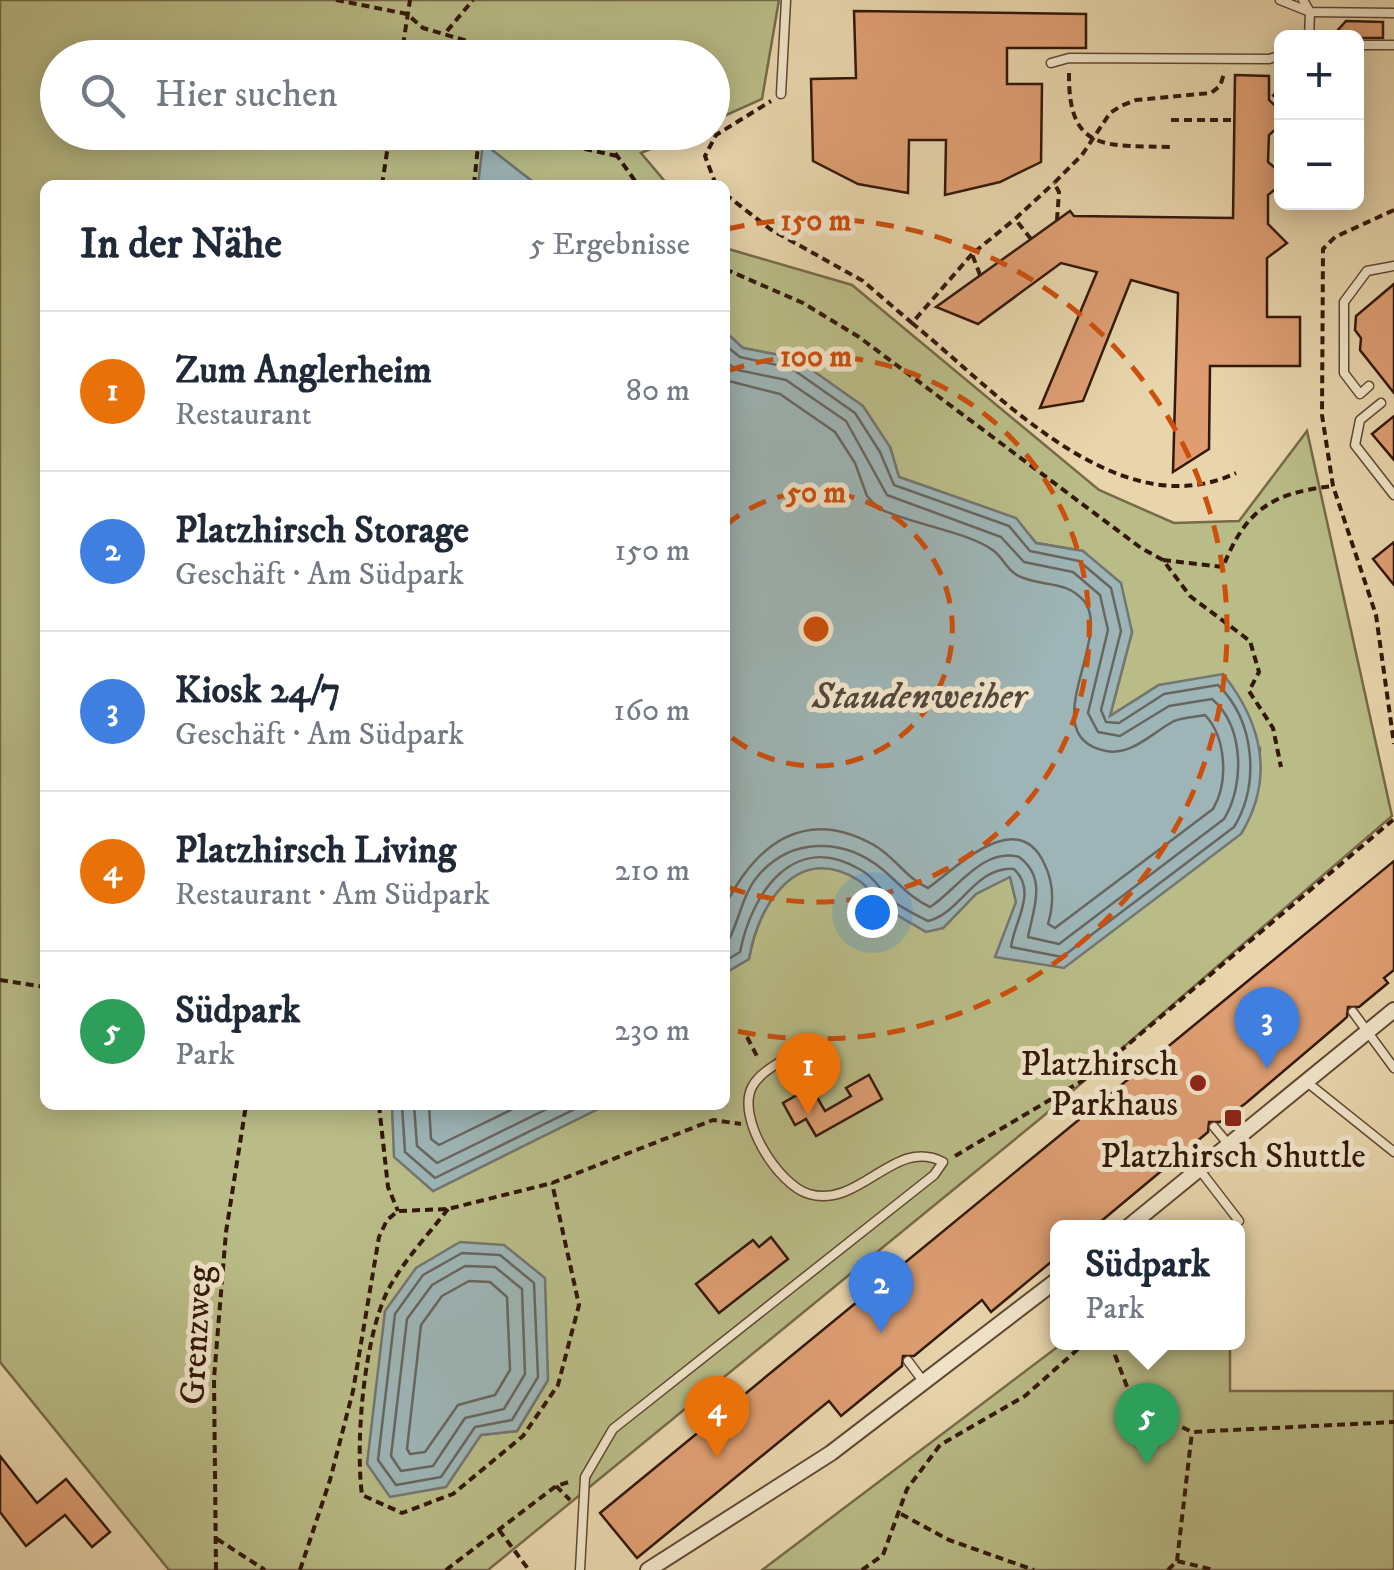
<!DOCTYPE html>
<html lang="de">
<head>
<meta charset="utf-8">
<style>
  :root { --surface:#fff; --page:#f6f6f7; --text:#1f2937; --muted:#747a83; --line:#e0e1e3; --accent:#7c3aed }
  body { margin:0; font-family:"IM FELL DW Pica",serif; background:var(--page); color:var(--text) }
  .controls { position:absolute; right:30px; top:30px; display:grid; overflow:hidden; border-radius:15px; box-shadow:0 5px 25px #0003 }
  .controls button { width:90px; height:90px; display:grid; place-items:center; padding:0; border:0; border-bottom:2px solid var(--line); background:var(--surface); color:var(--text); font:50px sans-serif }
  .you { position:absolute; left:872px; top:912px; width:35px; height:35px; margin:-25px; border:8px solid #fff; border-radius:50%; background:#1a73e8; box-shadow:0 0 0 15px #1a73e833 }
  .badge { display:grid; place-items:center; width:65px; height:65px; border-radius:50%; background:var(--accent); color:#fff; font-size:32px; font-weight:700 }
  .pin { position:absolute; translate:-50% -82px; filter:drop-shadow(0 2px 5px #0008) }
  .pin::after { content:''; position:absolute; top:52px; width:35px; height:30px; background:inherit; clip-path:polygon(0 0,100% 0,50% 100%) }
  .popup { position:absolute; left:1050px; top:1220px; width:195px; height:130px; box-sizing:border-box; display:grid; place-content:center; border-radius:15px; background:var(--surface); filter:drop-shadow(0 2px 8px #0005); font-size:32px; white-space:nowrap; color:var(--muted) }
  .popup b { font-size:38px; color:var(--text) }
  .popup::after { content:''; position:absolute; left:50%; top:100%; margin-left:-20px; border:20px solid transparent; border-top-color:var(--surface) }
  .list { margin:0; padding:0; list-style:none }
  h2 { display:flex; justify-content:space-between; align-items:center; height:130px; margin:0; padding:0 40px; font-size:42px }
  h2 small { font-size:32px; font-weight:400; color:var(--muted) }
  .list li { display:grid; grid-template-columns:65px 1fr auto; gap:30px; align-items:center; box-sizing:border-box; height:160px; padding:0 40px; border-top:2px solid var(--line) }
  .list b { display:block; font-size:38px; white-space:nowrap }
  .list p { margin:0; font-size:32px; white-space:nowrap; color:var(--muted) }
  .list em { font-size:32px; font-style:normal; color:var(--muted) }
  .icon { flex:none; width:55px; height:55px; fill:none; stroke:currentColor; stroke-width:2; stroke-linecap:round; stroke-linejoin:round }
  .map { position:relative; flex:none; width:1394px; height:1570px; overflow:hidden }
  .search { position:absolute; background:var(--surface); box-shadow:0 5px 25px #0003; left:40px; top:40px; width:690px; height:110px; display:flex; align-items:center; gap:25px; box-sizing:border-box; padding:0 35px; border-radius:55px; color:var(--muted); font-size:38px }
  .panel { position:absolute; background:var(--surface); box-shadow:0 5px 25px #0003; left:40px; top:180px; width:690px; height:930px; border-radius:15px }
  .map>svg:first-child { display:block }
</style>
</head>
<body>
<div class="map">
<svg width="1394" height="1570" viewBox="0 0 1394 1570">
  <rect width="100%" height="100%" fill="#e8d5ac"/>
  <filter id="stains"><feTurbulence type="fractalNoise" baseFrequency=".002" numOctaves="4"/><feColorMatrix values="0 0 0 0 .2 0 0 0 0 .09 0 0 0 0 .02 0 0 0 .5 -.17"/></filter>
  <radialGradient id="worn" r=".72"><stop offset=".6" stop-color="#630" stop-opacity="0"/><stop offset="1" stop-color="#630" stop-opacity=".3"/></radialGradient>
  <g fill="#b9bc87" stroke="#766a48" stroke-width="2.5" fill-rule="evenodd">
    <path d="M0 0H779L762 99 713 121 712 58H58V132L687 133 641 153 668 185H537L484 144 478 185H45V1105H392L395 1157 433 1191 606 1105H725V973L749 959C758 905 796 843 857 879 869 886 874 899 884 906 901 916 925 921 943 928L976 894 1010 876 1016 902 1259 775 1260 748 1159 685 1110 716 1132 632 1083 551 1036 543 1015 518 899 477 890 447 795 358 743 348 725 336V248L852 285 1099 490 1174 523 1239 521 1307 431 1392 816 1041 1118 488 1570H169L0 1362ZM548 1380 517 1431 481 1435Z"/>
    <polygon points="1064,1342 1230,1343 1230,1391 1394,1391 1394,1570 762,1570"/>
  </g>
  <g fill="#9db5b6" stroke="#737671" stroke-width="2.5">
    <polygon points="483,143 537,185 478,185"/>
    <path d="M729 335 743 348 795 358 863 406 890 447 899 477 1016 518 1036 543 1083 551 1121 583 1132 632 1110 716 1159 685 1223 674C1262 723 1275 778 1241 834L1064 968 995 957 1016 902 1010 877 976 894 943 928 926 932C913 924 898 917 886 907 875 899 870 887 858 880 797 842 758 904 749 959L725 973V336Z"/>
    <polygon points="392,1105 606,1105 433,1191 394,1157"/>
    <polygon points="460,1242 504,1245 545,1278 548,1380 517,1431 481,1435 446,1487 390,1497 367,1464 385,1311 416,1268"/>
  </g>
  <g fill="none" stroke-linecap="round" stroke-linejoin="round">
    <g stroke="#686660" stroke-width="2.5">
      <path d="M725 345 740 357 791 368 855 413 880 452 894 485 1009 526 1030 551 1079 561 1111 588 1121 631 1101 710 1106 722 1119 723 1164 694 1218 685C1255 721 1260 784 1234 827L1062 957 1011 947C1014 921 1038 892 1014 869 975 866 960 914 928 921 916 915 899 907 888 897 879 888 874 877 861 870 794 830 752 892 740 952L725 961"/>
      <path d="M725 362 738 370 786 380 846 421 887 495 1001 537 1024 562 1073 572 1100 595 1108 630 1088 713 1098 732 1120 736 1169 706 1212 699C1244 726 1245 785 1224 819L1059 944 1028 937C1033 910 1048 878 1019 857 982 847 956 891 930 907 909 897 899 883 882 869 843 837 790 837 757 877 741 897 738 927 725 947"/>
      <path d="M725 380 780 394 835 432 855 463 867 496 878 508C909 524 970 532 994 551 1004 559 1008 572 1021 577 1044 587 1066 580 1084 601 1114 637 1032 736 1106 751 1132 756 1153 732 1174 721 1183 717 1196 717 1205 715 1226 737 1229 782 1213 809L1055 928 1048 924C1054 904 1054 883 1044 863 1017 805 955 869 928 888 906 878 895 857 874 845 805 806 756 844 725 906"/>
      <polyline points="402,1105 405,1152 435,1178 583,1105"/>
      <polyline points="414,1105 417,1146 437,1163 555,1105"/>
      <polyline points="429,1105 431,1139 439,1145 521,1105"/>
      <polygon points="462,1253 500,1255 534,1283 538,1377 512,1420 475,1427 441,1477 396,1485 378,1460 395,1314 423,1275"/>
      <polygon points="465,1266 495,1267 522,1289 525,1374 504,1409 465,1418 433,1466 401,1471 391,1456 407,1319 432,1285"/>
      <polygon points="469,1281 490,1282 507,1297 510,1370 495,1395 458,1405 425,1452 410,1454 407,1449 421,1325 442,1296"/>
    </g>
  </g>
  <g fill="#de9e72" stroke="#33180a" stroke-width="2.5">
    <polygon points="854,11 1086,14 1086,48 1007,48 1007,84 1042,84 1041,162 1000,182 945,195 946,140 909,140 908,193 858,184 813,161 811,79 856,78"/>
    <polygon points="1346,21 1383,22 1383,38 1342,38 1338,30"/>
    <polygon points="1235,75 1269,76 1269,100 1282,112 1282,124 1269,135 1268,162 1282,174 1282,184 1268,195 1268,224 1287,243 1267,258 1267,317 1300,317 1300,366 1210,366 1209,449 1173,472 1178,293 1131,280 1083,401 1040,408 1097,272 1061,263 978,324 936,307 1070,211 1074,216 1233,218"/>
    <polygon points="1394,284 1394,393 1360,350 1361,338 1355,330 1356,316"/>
    <polygon points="1394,416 1394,460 1372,434"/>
    <polygon points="1394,542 1394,585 1373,559"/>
    <polygon points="1394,861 1394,970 1384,978 1388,983 1359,1007 1348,1007 1347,1017 1339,1024 1246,1103 1220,1122 1209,1122 1208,1132 1093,1228 1057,1228 1057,1257 991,1312 982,1300 914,1356 903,1356 902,1366 841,1416 829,1401 637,1558 600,1513"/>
    <polygon points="869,1075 882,1099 816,1136 806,1119 795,1125 783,1103 811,1087 825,1111 851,1096 846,1088"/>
    <polygon points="771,1237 788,1259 719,1313 696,1284 753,1240 759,1247"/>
    <polygon points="0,1456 37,1503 66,1479 110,1532 92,1547 65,1515 26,1546 0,1512"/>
  </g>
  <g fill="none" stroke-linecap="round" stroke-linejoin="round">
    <g stroke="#604732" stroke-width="11">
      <g id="lane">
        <polyline points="1280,0 1310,12 1394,13"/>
        <polyline points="1303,0 1310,12 1309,38"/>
        <polyline points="1356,45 1394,45"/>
        <polyline points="1051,63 1069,58 1269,59 1282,55"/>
        <polyline points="781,94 786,0"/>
        <polyline points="1369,386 1360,394 1344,373 1344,302 1367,271 1394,266"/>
        <polyline points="1381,403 1360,420 1355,445 1394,495"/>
        <polyline points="1353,1012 1394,1068"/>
        <polyline points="1308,1083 1394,1152"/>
        <polyline points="1214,1127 1229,1145"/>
        <polyline points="1199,1169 1239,1221"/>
        <polyline points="908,1361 923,1381"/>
        <path d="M580 1570 585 1477 613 1429 934 1175 943 1162C895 1136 860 1209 809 1194 778 1185 736 1118 752 1087 762 1067 797 1054 815 1044"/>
      </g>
    </g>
    <g stroke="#604732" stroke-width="18">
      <g id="street">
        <polyline points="1127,1228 1394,1010"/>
        <polyline points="648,1570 831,1453 1057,1280"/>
      </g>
    </g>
    <g stroke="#33180a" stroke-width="4" stroke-dasharray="8 5" stroke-linecap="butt">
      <polyline points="336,0 407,14 423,28 525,58"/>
      <polyline points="447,31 473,0"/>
      <polyline points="401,58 410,0"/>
      <path d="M1069 73C1068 153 1106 145 1170 147"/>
      <polyline points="1273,97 1282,85"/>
      <polyline points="1171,120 1234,120"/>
      <polyline points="600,132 638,185"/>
      <polyline points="382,185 390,132"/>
      <polyline points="474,185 479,136 521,135 617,156"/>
      <polyline points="716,185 705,156 716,135 771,101"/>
      <polyline points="725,194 770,229 863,281 912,323"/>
      <polyline points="1394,210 1335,237 1323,249 1322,415 1333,486 1376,615 1394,744"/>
      <polyline points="1057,220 1059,192 1054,183 1082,155 1110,113 1121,106 1136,100 1211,93 1220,86 1225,71"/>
      <polyline points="1031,239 1015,219 1054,183"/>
      <path d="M972 254 912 323C996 391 1118 529 1236 473"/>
      <polyline points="725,269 803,303 859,337 1141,548 1163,560 1190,596 1250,641 1259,672 1249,691 1273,728 1281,767"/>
      <polyline points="980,275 972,254 1015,219"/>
      <path d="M1163 560 1223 567C1246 509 1272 493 1333 486"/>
      <polyline points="0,980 45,987"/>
      <polyline points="747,1037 759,1060"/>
      <polyline points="379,1105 388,1187 398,1211"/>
      <polyline points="955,1156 1092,1075 1394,819"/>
      <path d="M448 1209C428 1235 404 1260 388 1290 364 1338 355 1441 362 1495L402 1513 453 1494 523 1436 558 1385 579 1305 552 1183"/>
      <polyline points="1116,1342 1115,1355 1129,1392 1155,1414 1192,1432 1394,1422"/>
      <polyline points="556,1486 570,1500"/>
      <polyline points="901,1514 949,1540 1034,1570"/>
      <polyline points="499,1530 529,1570"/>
      <polyline points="217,1539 265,1570"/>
      <polyline points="1177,1561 1192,1432"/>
      <polyline points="216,1570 214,1378 226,1232 246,1105"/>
      <polyline points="300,1570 330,1480 353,1391 379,1237 387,1220 398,1211 448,1209 552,1183 713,1120 741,1124"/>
      <polyline points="446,1570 556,1486 572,1481"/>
      <polyline points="862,1570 883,1555 907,1489 940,1445 1025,1396 1086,1342"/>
      <polyline points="1168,1570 1177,1561 1214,1570"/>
    </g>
    <use href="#lane" stroke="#f0e4c9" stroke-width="8"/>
    <use href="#street" stroke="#f0e4c9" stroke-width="14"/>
  </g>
  <g fill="none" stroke="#cd4f0c" stroke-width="5" stroke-dasharray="18 12">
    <path d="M725 526A137 137 0 1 1 725 732"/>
    <path d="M727 371A273 273 0 1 1 727 887"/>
    <path d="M727 229A410 410 0 1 1 727 1029"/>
  </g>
  <g fill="#8f2418" stroke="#f0e4c9" stroke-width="4">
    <circle cx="1198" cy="1083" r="10"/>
    <rect x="1223" y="1108" width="20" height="20" rx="5"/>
  </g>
  <g text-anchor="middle" stroke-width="10" stroke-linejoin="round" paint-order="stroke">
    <g font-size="35" fill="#33180a" stroke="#f0e4c9" text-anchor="end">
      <text x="1178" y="1075">Platzhirsch<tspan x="1178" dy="40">Parkhaus</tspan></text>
      <text x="1233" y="1167" text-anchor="middle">Platzhirsch Shuttle</text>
    </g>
    <g font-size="35" fill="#33180a" stroke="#f0e4c9">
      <text transform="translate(195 1335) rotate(-87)" y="12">Grenzweg</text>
    </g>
    <g font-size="38" font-style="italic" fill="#53473e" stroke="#f0e4c9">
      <text x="919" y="708">Staudenweiher</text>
    </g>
  </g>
  <circle cx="816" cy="629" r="15" fill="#cd4f0c" stroke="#f0e4c9" stroke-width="5"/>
  <g font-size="30" text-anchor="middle" font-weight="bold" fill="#cd4f0c" stroke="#f0e4c9" stroke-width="10" stroke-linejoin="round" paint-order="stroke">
    <text x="816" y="230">150 m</text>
    <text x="816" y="366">100 m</text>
    <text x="816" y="502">50 m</text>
  </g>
  <rect width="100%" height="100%" filter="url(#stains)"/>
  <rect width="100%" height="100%" fill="url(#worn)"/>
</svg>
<div class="controls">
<button>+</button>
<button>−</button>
</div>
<div class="you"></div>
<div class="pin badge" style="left:808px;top:1115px;background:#e8710a">1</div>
<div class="pin badge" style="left:881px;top:1333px;background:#3f7fe0">2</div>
<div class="pin badge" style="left:1267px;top:1069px;background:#3f7fe0">3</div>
<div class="pin badge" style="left:717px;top:1458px;background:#e8710a">4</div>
<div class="pin badge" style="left:1147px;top:1465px;background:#2e9e5b">5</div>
<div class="popup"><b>Südpark</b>Park</div>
<div class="search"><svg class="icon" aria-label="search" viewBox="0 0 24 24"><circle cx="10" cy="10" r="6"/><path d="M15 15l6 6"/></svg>Hier suchen</div>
<section class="panel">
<h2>In der Nähe<small>5 Ergebnisse</small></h2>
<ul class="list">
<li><span class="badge" style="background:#e8710a">1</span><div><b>Zum Anglerheim</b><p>Restaurant</p></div><em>80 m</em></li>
<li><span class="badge" style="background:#3f7fe0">2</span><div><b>Platzhirsch Storage</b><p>Geschäft · Am Südpark</p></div><em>150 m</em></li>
<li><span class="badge" style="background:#3f7fe0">3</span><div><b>Kiosk 24/7</b><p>Geschäft · Am Südpark</p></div><em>160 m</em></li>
<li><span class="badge" style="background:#e8710a">4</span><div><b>Platzhirsch Living</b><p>Restaurant · Am Südpark</p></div><em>210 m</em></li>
<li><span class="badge" style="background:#2e9e5b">5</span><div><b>Südpark</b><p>Park</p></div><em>230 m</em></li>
</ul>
</section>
</div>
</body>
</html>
